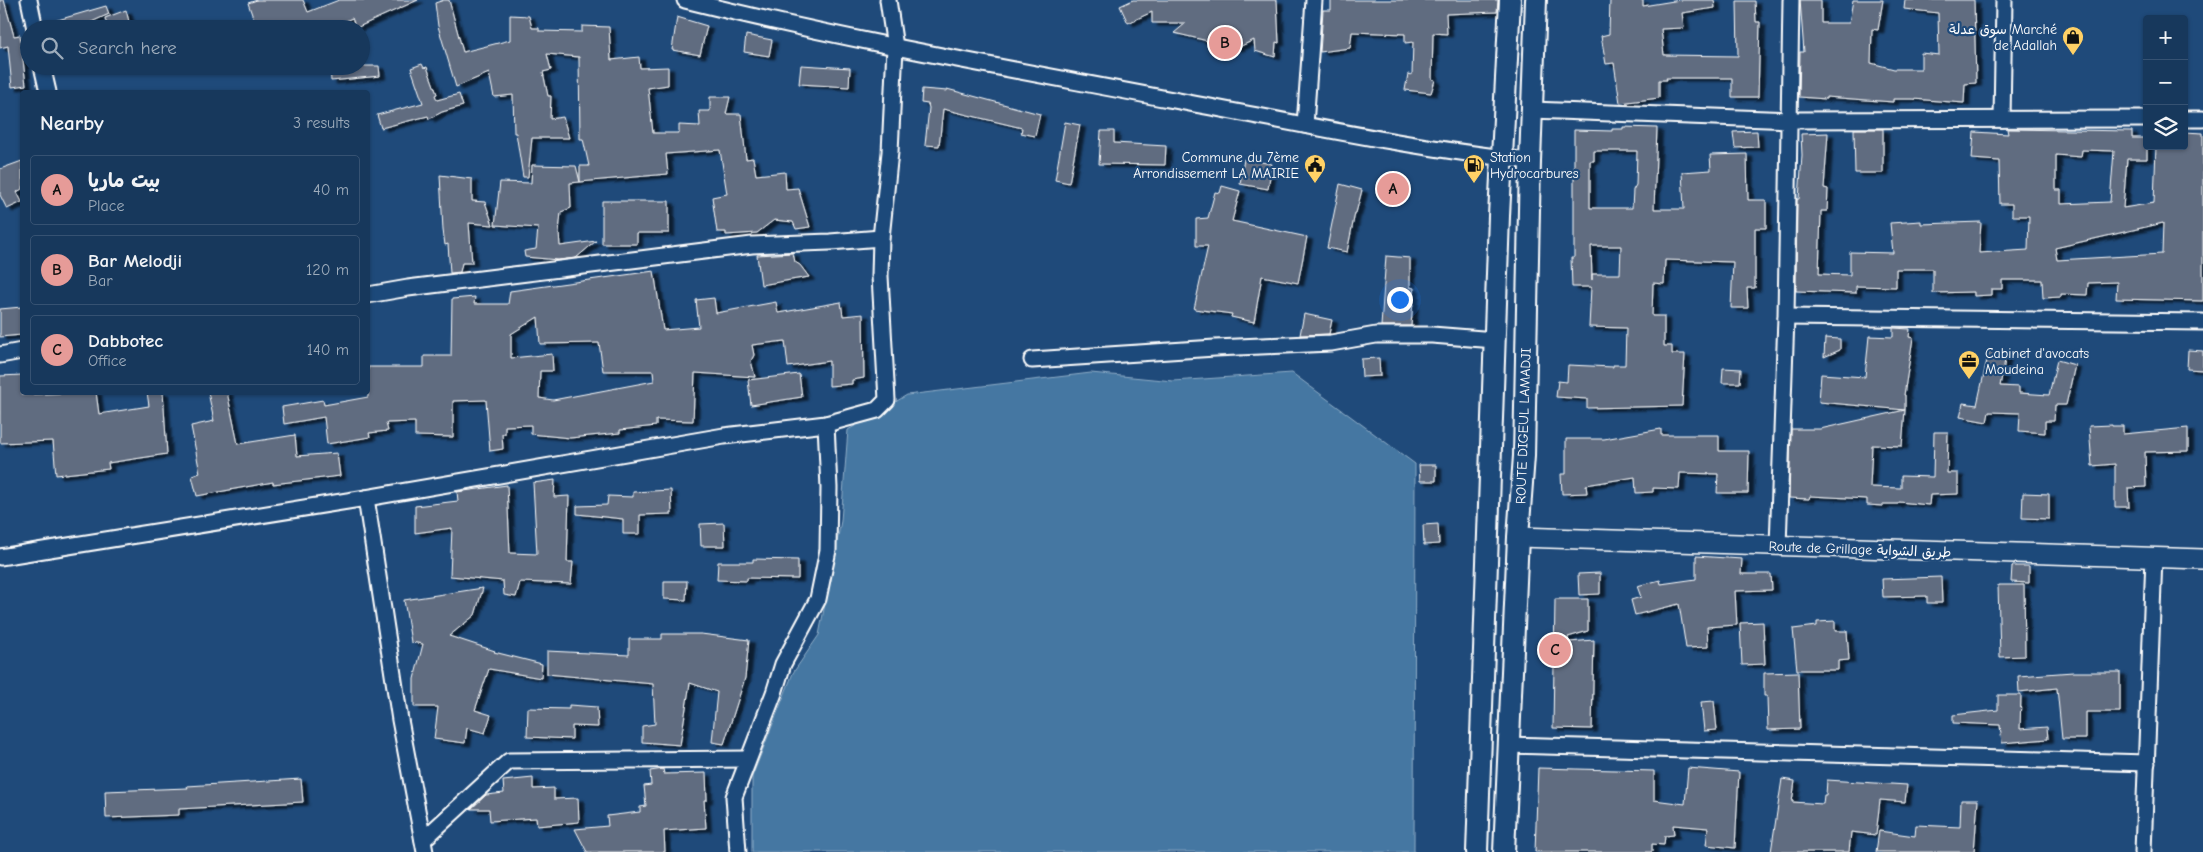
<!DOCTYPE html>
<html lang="en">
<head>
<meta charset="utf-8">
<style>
  :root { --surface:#17385c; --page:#203f62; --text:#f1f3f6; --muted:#9eacbb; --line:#365272; --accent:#e69b98 }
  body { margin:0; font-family:"Comic Neue","Playpen Sans Arabic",sans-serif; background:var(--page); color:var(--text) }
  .controls { position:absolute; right:15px; top:15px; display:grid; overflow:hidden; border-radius:5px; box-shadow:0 1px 4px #0004 }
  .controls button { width:45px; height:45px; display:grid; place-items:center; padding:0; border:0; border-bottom:1px solid var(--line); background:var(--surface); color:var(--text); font:25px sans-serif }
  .you { position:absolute; left:1399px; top:299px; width:18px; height:18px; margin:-12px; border:4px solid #fff; border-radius:50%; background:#1a73e8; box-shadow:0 0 0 8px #1a73e833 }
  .badge { display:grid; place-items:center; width:32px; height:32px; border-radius:50%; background:var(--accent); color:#111; font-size:16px; font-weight:700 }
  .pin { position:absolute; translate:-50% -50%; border:2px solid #fff; box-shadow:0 1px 5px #0006 }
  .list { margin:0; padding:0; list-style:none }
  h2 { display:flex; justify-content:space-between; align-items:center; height:65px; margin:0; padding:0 20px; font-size:21px }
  h2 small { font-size:16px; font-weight:400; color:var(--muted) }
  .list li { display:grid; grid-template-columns:32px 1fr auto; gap:15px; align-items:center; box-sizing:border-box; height:70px; margin:0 10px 10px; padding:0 10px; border:1px solid var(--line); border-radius:5px }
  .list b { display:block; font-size:19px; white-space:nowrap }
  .list p { margin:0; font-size:16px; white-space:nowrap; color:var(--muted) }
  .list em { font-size:16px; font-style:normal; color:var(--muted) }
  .icon { flex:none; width:28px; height:28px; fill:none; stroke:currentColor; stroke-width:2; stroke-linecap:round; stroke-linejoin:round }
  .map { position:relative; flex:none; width:2203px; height:852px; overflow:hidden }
  .search { position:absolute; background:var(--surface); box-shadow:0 1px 4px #0004; left:20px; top:20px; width:350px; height:55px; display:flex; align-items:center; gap:12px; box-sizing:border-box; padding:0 18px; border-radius:28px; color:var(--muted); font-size:19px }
  .panel { position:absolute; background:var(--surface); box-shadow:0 1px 4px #0004; left:20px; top:90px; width:350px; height:305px; border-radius:5px }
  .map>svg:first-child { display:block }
</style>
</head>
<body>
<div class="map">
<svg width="2203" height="852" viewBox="0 0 2203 852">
  <defs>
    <filter id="shadow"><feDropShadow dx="5.5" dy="3" stdDeviation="1" flood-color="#0009"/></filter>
  </defs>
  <rect width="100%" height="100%" fill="#1f4a7a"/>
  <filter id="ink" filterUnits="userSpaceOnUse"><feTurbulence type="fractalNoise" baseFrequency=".02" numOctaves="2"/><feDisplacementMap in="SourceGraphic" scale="10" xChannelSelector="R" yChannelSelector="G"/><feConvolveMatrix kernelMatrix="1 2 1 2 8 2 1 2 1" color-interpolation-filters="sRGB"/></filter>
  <g filter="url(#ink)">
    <polygon fill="#4477a2" stroke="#8fadc7" points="1091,373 1173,381 1292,373 1415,464 1414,852 752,852 752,777 793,673 819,635 841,521 848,430 907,395"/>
    <g fill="#606c80" stroke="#fff" fill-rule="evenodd" filter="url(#shadow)">
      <polygon points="0,0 4,0 14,36 20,35 26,85 12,87 8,46 0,48"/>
      <polygon points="257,0 303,0 308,12 339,0 418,0 356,28 352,18 327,29 257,29 248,3"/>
      <polygon points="444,0 449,0 463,52 510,40 510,15 529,16 532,28 539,28 539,31 582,32 582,26 609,27 611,60 639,57 640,68 668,67 668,85 648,88 653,133 679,133 679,125 700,126 699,111 710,111 710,97 730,97 726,114 741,114 746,159 753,158 756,175 785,172 786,189 798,188 810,227 796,229 793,222 774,220 757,233 726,235 726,232 717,232 712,197 727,194 720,150 666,154 668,174 580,182 580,166 589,166 583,139 580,139 579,57 547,54 551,70 543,72 548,96 551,96 550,119 563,117 569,138 532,138 528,177 523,177 516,133 514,133 513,95 494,97 489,73 456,87 438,26 435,3"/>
      <polygon points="1133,0 1277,0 1279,43 1276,42 1275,57 1255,51 1254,40 1237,48 1174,33 1186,23 1152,23 1152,12 1128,23 1120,6"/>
      <polygon points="1331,0 1498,0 1497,12 1446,14 1447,34 1433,33 1432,79 1435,80 1431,93 1405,90 1408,74 1412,75 1413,42 1405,43 1405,34 1352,32 1350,48 1320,52 1323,10 1331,10"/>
      <polygon points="1610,0 1643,0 1643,6 1680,0 1714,0 1715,8 1682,13 1684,28 1661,29 1664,55 1738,56 1737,1 1755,1 1756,22 1760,22 1758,97 1732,97 1732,78 1666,78 1667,80 1659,80 1659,98 1620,103 1614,63 1606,64 1601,36 1609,34"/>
      <polygon points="1800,0 1821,0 1821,23 1849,23 1853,0 1883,0 1878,30 1872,29 1871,63 1894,69 1921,69 1921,53 1939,55 1938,13 1904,9 1905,0 1974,0 1976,83 1965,84 1964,103 1913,99 1893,99 1893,102 1826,97 1826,99 1799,97 1800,52 1804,52"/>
      <polygon points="106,6 109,14 76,29 44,29 44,24"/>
      <polygon points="126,10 131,29 108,29 105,18"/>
      <polygon points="677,17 707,26 700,55 672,50"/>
      <polygon points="746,35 772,40 769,56 744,52"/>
      <polygon points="422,64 424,68 427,67 437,94 435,95 437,100 459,94 463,106 442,112 429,119 428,116 381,128 377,115 423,103 411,68"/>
      <polygon points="801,65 850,68 849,87 799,84"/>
      <polygon points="330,66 379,66 380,76 331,81"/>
      <polygon points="922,89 947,91 947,89 1040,114 1035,136 1021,133 1022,128 943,109 939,146 925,145 929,108 928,104 921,103"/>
      <polygon points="1065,122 1080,125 1069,183 1055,180"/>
      <path d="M1623 127 1657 128 1654 209H1684L1682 172 1711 170 1710 155 1747 154 1748 200H1766V228H1755V288H1747L1748 308H1731L1733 262 1665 260 1664 284 1653 283 1652 316H1664V346H1672V354H1685L1682 406 1587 408V399L1556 397 1558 381 1567 382 1568 365 1613 367V365H1625L1626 328 1589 327 1591 287H1572L1571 258H1574V130L1612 131V129H1623ZM1594 151H1637L1636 185 1633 190 1632 208H1590V161H1594ZM1591 246H1621L1620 274H1592V280Z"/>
      <polygon points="1854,129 1883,129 1883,173 1855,173"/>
      <path d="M2007 129 2132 131V138H2147V159H2127L2123 208 2154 203 2156 146H2184V132L2203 133V301L2116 299 2117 282 2088 283 2087 295 2061 294V297L2043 298 2042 280H2002V289H1991V295L1974 296V292L1933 293V269H1896V287L1856 286V293L1796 291 1797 199H1799L1802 155 1801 134 1828 133 1824 188 1828 189 1827 211H1821L1819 274 1850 275V252L1893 253 1890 223 1921 221V224L1981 222 1979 253 2028 250 2029 216H2012V204H2000L1999 161 1972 159 1974 132 2008 134ZM2082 150 2114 151 2110 202 2061 204V190H2056V155L2081 157ZM2163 223 2162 254 2057 260 2055 248Z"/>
      <polygon points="1101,131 1114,131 1114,143 1166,146 1165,165 1099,164"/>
      <polygon points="1757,131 1758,147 1735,148 1733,132"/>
      <polygon points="1244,159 1272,164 1268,189 1240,184"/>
      <polygon points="22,161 22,189 17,192 22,202 7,209 0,195 0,169"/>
      <polygon points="532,165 576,166 580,182 570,183 571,208 561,212 559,232 560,246 596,241 576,258 558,260 525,257 524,251 536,249 538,228 495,225 500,182 531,183"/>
      <polygon points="440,175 472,179 472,201 485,202 493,225 469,223 472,263 462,263 460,272 450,273 448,244 445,245 443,230"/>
      <polygon points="1340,184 1362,190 1356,213 1355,213 1347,252 1327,248"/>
      <polygon points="1222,186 1240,191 1232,221 1307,237 1298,283 1262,276 1254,322 1231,317 1232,314 1194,309 1208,246 1196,246 1196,219 1208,218 1215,192 1220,193"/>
      <polygon points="602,201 669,201 669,233 637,233 637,244 602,244"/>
      <polygon points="793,253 795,262 800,265 809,277 761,285 757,255"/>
      <polygon points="1386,256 1410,258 1410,287 1414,288 1411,326 1381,326"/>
      <path d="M654 271 663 330 699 327 696 300 714 298 716 313 776 302 778 313 841 302 843 316 863 314 864 378 852 380V384L829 386V361L788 367 785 341 752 345 754 355 751 361 755 377 695 373 693 421 656 420V426L620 430V433L570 438 531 434V425L505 426V434H502L503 449 490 451 486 400 453 401V437L415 436V422L386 423 388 431 369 433 370 437 327 444 324 417 284 424 282 407 323 400 324 405 368 397V367H424V356H451L452 299 475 297 474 304H508L510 291ZM538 317 540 344 599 343 603 371H653L654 381 553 400 539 398 540 371H553L552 354 511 358V334Z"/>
      <polygon points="22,307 22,335 0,337 0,309"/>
      <polygon points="1304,314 1332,320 1329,334 1300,335"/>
      <polygon points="1893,328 1910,329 1909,337 1913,338 1904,395 1905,395 1905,410 1819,402 1821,374 1865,377 1869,336 1893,337"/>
      <polygon points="1825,338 1840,339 1840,350 1824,357"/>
      <polygon points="2188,350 2203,351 2203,370 2187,369"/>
      <polygon points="1989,351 2006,355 2000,386 2019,387 2019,393 2049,395 2057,360 2075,365 2066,405 2055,405 2054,421 2045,421 2045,433 2019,431 2020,413 1989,412 1987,422 1960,417 1963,403 1977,405"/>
      <polygon points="1379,358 1380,376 1362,377 1361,359"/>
      <polygon points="1723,368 1741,369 1740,383 1722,383"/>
      <polygon points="799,374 802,397 751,405 748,380"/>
      <polygon points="22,375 22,395 96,392 99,414 149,406 147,392 163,392 167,454 108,463 109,469 56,475 53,441 0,443 0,376"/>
      <polygon points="208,392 227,392 238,444 295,435 297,456 337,453 340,476 273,484 273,482 197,496 192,476 200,473 191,426 214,421"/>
      <polygon points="1905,410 1902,446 1872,445 1870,487 1901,488 1901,476 1933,477 1934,432 1948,432 1947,473 1958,473 1958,494 1930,495 1929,505 1899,502 1898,504 1883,504 1883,506 1867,505 1867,499 1810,496 1809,499 1789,498 1791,429 1820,429"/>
      <polygon points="2112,425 2112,426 2123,426 2123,434 2188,428 2188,451 2145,452 2146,487 2128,488 2129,507 2115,507 2115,464 2092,466 2089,426"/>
      <polygon points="1661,429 1661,435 1719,435 1719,451 1749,451 1748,493 1717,493 1718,474 1680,473 1679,489 1653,488 1653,492 1636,493 1635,477 1586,485 1587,493 1562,494 1561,474 1566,474 1566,439 1604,439"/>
      <polygon points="1419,465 1436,465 1436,481 1420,481"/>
      <polygon points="555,480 554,497 569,496 567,562 573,562 571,584 520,582 516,597 504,595 503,581 450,576 452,528 415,533 415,506 458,501 457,492 507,485 510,553 537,554 533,483"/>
      <polygon points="671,490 672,514 640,515 640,534 623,534 623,519 577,514 577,506 607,505 608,496 633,497 633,492"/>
      <polygon points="2023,493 2049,494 2049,519 2022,518"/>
      <polygon points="724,523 725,546 701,546 700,524"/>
      <polygon points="1438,524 1439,544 1424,545 1423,525"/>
      <polygon points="1696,556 1742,559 1741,574 1771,574 1772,590 1735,591 1737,625 1707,627 1708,647 1686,648 1679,604 1635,615 1631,600 1641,597 1637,586 1660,580 1661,584 1696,579"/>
      <polygon points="753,559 798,560 798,579 747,578 747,581 717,580 718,562 753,562"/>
      <polygon points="2012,566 2029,566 2029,583 2011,582"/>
      <polygon points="1600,573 1600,594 1579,595 1578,574"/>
      <polygon points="1941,577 1942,603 1927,603 1927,596 1883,597 1882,579"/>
      <polygon points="664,581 687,581 686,600 664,599"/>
      <polygon points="1998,585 2024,585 2025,656 2000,657"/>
      <polygon points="483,588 475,615 449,636 495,651 494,652 542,664 541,678 489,669 475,710 491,715 485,733 467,728 465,743 434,739 438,707 414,707 414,679 423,644 411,642 404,600"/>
      <polygon points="1555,599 1588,599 1588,631 1568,637 1569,642 1594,640 1592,729 1553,728"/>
      <polygon points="1835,621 1835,631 1847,631 1849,660 1838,661 1838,670 1797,670 1793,629 1817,626 1817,622"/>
      <polygon points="1763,622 1765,664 1742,665 1740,623"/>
      <polygon points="662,634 701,634 749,640 745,678 724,744 712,742 717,692 690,683 680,745 642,742 642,726 655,724 653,684 547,674 547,651 629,655 629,639 662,639"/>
      <polygon points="1798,672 1800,729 1768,730 1767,696 1764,696 1764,673"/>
      <polygon points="2073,672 2120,672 2120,712 2086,712 2086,739 2062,739 2057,688 2019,692 2018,676"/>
      <polygon points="1998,695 2021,695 2020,729 2047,727 2048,739 2002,743 2000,725 1953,723 1953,715 1998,710"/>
      <polygon points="1714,701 1717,730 1704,731 1701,702"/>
      <polygon points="569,705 597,707 598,727 572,726 572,739 527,737 528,708 569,709"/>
      <polygon points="1538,768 1654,771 1654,800 1685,804 1688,768 1739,772 1735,848 1706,845 1708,828 1673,825 1674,835 1665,836 1664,845 1652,844 1652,852 1535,852"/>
      <polygon points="663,769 664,774 706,773 707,800 704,800 706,828 664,831 665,852 587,852 575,829 608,826 607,816 640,812 640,807 646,806 644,786 651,785 650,771"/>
      <polygon points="533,778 533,789 554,788 554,799 578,798 579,822 537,826 536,818 490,821 489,809 471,809 486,795 504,793 503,781"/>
      <polygon points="301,779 303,802 179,809 179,815 106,818 105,791 188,788 187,786"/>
      <polygon points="1782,779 1795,781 1792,802 1823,804 1824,795 1826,795 1827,780 1907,785 1905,802 1880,800 1876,835 1851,832 1849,852 1771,852"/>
      <polygon points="1961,800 1978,800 1974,852 1876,852 1879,831 1915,836 1916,825 1960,827"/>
    </g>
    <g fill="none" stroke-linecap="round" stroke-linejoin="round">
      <g stroke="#fff" stroke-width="19">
        <g id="minor">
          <polyline points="29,0 35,29"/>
          <path d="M685 0C845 40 1006 68 1168 99 1288 121 1408 148 1530 161"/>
          <polyline points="42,66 48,92"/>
          <polyline points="1532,110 1790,120 2147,119"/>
          <polyline points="2002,119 2004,0"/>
          <polyline points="2184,119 2203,119"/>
          <polyline points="1305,125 1314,0"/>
          <polyline points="368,295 408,288 752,245 830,242 881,238"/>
          <polyline points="1786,317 2203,322"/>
          <polyline points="0,355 22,351"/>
          <polyline points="1032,360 1215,348 1331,343 1376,335 1432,335 1495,340"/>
          <polyline points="366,498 400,720 425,852"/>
          <polyline points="1778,546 1786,317 1791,0"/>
          <polyline points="0,557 366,498 724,436 826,424 877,410 887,400 880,276 881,238 890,152 895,47 888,0"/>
          <polyline points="1508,745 2147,763"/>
          <polyline points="423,840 509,761 748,759"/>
          <polyline points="738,852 734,797 774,693 783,664 818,599 828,550 829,488 826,424"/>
          <polyline points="2143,852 2154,557"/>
        </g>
      </g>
      <g stroke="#fff" stroke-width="22">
        <polyline id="tertiary" points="1518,537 2203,559"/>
      </g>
      <g stroke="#fff" stroke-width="24">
        <g id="secondary">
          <polyline points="1477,852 1499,216 1510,0"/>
          <polyline points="1504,852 1518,537 1524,456 1530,161 1536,0"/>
        </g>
      </g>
      <use href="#minor" stroke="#1f4a7a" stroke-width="15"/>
      <use href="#tertiary" stroke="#1f4a7a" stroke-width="19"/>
      <use href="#secondary" stroke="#1f4a7a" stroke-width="20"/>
    </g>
  </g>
  <defs>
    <g id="shop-pin" transform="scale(1.125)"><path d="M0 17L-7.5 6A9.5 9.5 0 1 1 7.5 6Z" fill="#ffd166" stroke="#1f4a7a"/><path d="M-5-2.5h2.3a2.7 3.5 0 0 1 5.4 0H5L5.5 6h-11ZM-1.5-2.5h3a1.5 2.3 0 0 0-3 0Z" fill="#111"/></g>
    <g id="civic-pin" transform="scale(1.125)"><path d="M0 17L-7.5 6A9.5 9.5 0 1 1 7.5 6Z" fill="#ffd166" stroke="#1f4a7a"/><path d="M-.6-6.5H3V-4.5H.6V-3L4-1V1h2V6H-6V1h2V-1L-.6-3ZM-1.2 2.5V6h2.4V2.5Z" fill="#111"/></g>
    <g id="fuel-pin" transform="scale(1.125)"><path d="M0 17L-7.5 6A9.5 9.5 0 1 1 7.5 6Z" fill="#ffd166" stroke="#1f4a7a"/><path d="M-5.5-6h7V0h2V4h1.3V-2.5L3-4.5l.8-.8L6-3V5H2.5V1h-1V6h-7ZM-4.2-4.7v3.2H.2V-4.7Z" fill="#111"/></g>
    <g id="office-pin" transform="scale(1.125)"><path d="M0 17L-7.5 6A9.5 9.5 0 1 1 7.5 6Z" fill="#ffd166" stroke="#1f4a7a"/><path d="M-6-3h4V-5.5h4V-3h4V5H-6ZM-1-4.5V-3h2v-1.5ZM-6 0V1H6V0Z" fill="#111"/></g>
  </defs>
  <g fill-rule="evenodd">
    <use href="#shop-pin" x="2073" y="37"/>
    <use href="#civic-pin" x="1315" y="165"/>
    <use href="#fuel-pin" x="1474" y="165"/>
    <use href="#office-pin" x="1969" y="361"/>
  </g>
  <g text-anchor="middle" stroke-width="4.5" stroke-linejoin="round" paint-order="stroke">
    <g font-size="14" fill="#fff" stroke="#1f4a7a" text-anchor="end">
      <text x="2057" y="34">سوق عدلة Marché<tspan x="2057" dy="16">de Adallah</tspan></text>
      <text x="1299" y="162">Commune du 7ème<tspan x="1299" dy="16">Arrondissement LA MAIRIE</tspan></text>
      <text x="1490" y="162" text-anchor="start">Station<tspan x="1490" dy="16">Hydrocarbures</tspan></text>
      <text x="1985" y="358" text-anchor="start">Cabinet d'avocats<tspan x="1985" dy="16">Moudeina</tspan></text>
    </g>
    <g font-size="14" fill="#fff" stroke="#1f4a7a">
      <text transform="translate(1523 426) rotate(-88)" y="5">ROUTE DIGEUL LAMADJI</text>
      <text transform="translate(1860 549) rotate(2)" y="5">Route de Grillage طريق الشواية</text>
    </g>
  </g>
</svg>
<div class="controls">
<button>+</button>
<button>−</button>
<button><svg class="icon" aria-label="layers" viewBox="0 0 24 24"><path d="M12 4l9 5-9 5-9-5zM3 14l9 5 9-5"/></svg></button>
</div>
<div class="you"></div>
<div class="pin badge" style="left:1393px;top:189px">A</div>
<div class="pin badge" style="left:1225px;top:43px">B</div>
<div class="pin badge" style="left:1555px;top:650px">C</div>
<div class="search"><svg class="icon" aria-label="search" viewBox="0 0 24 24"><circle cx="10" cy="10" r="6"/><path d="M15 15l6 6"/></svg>Search here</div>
<section class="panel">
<h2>Nearby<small>3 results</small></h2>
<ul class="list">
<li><span class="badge">A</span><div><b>بيت ماريا</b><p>Place</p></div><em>40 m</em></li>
<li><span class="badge">B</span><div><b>Bar Melodji</b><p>Bar</p></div><em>120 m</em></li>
<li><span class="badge">C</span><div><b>Dabbotec</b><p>Office</p></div><em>140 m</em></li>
</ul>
</section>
</div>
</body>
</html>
